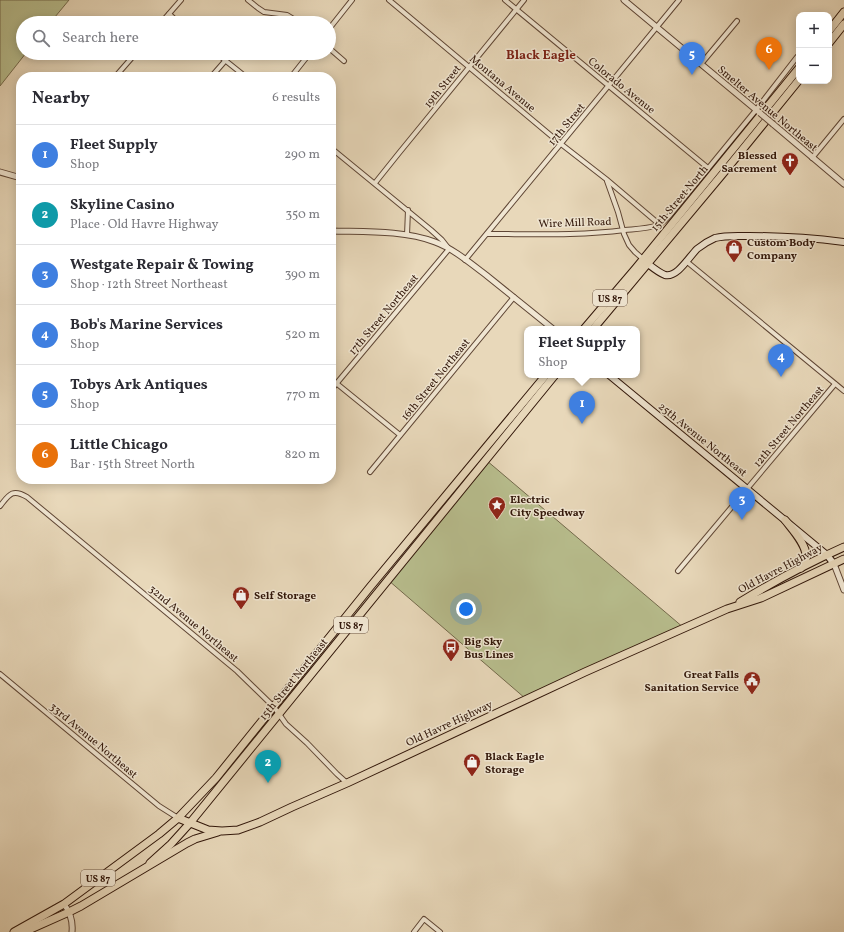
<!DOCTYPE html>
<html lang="en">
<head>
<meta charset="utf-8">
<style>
  :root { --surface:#fff; --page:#f2f2f3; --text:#2b2b33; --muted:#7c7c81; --line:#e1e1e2; --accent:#0f766e }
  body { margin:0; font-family:Vollkorn,serif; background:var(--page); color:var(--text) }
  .controls { position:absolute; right:12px; top:12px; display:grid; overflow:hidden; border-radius:8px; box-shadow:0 2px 10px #0003 }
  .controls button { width:36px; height:36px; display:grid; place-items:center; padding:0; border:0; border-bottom:1px solid var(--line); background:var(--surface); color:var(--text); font:20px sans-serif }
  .you { position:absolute; left:466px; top:609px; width:14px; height:14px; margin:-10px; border:3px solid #fff; border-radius:50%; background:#1a73e8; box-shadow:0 0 0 6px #1a73e833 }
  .badge { display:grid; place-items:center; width:26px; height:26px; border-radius:50%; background:var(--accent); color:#fff; font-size:13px; font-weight:700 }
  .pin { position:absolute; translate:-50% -33px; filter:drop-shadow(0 1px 2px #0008) }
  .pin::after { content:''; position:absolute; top:21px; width:14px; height:12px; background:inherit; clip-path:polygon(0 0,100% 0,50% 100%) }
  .popup { position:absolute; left:524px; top:326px; width:116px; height:52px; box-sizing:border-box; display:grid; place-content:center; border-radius:8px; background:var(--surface); filter:drop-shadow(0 1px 3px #0005); font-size:13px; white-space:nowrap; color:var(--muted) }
  .popup b { font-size:15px; color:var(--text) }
  .popup::after { content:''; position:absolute; left:50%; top:100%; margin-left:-8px; border:8px solid transparent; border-top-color:var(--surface) }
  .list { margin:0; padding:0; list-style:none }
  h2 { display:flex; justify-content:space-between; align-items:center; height:52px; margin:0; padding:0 16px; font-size:17px }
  h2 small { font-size:13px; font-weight:400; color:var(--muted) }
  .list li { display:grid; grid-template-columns:26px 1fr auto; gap:12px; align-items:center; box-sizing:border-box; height:60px; padding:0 16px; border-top:1px solid var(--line) }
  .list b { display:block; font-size:15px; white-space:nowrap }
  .list p { margin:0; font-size:13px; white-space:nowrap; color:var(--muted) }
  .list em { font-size:13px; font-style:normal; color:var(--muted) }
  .icon { flex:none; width:22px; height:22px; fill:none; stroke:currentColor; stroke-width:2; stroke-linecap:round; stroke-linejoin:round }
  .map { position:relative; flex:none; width:844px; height:932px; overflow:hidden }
  .search { position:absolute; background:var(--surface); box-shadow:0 2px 10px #0003; left:16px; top:16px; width:320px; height:44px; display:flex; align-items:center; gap:10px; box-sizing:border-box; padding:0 14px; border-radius:22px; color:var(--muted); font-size:15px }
  .panel { position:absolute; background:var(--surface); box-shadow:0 2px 10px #0003; left:16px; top:72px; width:320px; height:412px; border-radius:16px }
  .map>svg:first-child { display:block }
</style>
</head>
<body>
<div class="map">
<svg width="844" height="932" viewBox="0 0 844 932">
  <rect width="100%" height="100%" fill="#e8d8ba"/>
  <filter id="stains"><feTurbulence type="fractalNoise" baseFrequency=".005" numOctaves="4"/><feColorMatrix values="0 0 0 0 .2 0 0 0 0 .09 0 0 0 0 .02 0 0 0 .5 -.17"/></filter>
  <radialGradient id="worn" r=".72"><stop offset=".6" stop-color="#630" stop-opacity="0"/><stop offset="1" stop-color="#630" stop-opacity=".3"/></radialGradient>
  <g fill="#b8be8e" stroke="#746a4c">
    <polygon points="0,0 69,0 50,23 23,23 23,53 26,53 0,86"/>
    <polygon points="486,460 684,628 526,699 388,580"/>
  </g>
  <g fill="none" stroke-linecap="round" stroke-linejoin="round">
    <g stroke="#5f4635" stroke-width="6">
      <g id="minor">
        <polyline points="248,0 258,8 264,12 287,15 300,23"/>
        <polyline points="389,0 561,144 606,179 659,224"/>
        <polyline points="505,0 708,168"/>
        <polyline points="169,14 179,23"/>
        <polyline points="161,23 181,0"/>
        <polyline points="329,29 352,0"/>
        <polyline points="329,48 344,61"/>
        <polyline points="216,53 246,77"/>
        <polyline points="701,64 737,21"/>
        <polyline points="115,77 136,53"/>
        <polyline points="211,77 225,61"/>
        <polyline points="291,77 310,53"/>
        <polyline points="331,148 431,230 442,240 449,249 331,390"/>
        <polyline points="812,158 844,119"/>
        <polyline points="607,181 618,212 624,234 629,245 635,252 643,259"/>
        <polyline points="375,183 399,153 524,0"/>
        <path d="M487 234C533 234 579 236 625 230 636 229 647 229 658 225 663 223 666 219 670 215L756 110 797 57"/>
        <polyline points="407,235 408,210"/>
        <polyline points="465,260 679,0"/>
        <polyline points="686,261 844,391"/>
        <polyline points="336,383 400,435"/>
        <polyline points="370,472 514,297"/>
        <path d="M0 506C9 495 12 488 27 497L237 671 274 707 286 724 307 743 337 774 347 783"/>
        <polyline points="678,571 835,384"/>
        <polyline points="0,674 159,806 178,818"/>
        <polyline points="414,932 424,919 440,932"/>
      </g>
    </g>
    <g stroke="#5f4635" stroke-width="7">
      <g id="tertiary">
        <polyline points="624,0 760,113"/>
        <polyline points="773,124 844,184"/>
        <polyline points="0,172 21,178"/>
        <path d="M331 231C364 232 404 230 435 242 454 249 470 263 486 275 508 293 531 311 553 329"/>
        <polyline points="834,564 844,590"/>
        <path d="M64 904C70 912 73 922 72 932"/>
      </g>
    </g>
    <g stroke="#311609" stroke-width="8">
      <g id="secondary">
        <path d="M644 261C650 265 657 272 665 275 677 278 689 257 697 249 702 245 708 241 715 238 726 235 738 236 749 236 781 236 812 238 844 242"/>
        <polyline points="609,375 827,555 834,564"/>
      </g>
    </g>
    <g stroke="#311609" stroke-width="9">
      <g id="primary">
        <polyline points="829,31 844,12"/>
        <polyline points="829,43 844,24"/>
        <polyline points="584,329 636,268 799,68"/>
        <polyline points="593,329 725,171 799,80"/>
        <polyline points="178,818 216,778 370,587 546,375"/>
        <polyline points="150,863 171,844 190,823 555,375"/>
      </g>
    </g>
    <g stroke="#311609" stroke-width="9">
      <g id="trunk">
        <path d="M785 520C792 529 807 545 806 557 806 561 804 565 801 568"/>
        <path d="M740 602C773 582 808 563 844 547"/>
        <polyline points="14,932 64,904 159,834 178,818 208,830 222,831 238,830 260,822 292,807 347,783 585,672 727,609 761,598 844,559"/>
        <polyline points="24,932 69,912 81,906 187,843 195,839 218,832"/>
      </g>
    </g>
    <use href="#minor" stroke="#f0e6d2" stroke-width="4"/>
    <use href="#tertiary" stroke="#f0e6d2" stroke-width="5"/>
    <use href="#secondary" stroke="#f0e6d2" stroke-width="6"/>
    <use href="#primary" stroke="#e8d8ba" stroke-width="7"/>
    <use href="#trunk" stroke="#e8d8ba" stroke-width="7"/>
    <g stroke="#5f4635" stroke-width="7" stroke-linecap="butt">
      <polyline id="tertiary-bridge" points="760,113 773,124"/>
    </g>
    <use href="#tertiary-bridge" stroke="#f0e6d2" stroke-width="5"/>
  </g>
  <defs>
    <g id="church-pin" transform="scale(0.9)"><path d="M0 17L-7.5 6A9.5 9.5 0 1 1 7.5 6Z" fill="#8f2418" stroke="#f0e6d2"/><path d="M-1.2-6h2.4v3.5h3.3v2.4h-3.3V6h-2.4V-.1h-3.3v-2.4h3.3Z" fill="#fff"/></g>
    <g id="shop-pin" transform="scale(0.9)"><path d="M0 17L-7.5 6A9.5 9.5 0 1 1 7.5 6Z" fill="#8f2418" stroke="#f0e6d2"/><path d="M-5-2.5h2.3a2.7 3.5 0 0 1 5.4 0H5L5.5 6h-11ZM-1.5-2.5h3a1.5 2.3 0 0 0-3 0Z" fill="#fff"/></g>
    <g id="sight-pin" transform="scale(0.9)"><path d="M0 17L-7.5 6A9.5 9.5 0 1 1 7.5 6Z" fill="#8f2418" stroke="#f0e6d2"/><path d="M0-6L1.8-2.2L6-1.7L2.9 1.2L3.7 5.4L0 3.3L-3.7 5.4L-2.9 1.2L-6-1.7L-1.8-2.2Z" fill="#fff"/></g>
    <g id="bus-pin" transform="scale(0.9)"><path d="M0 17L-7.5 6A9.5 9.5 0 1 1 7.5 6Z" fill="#8f2418" stroke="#f0e6d2"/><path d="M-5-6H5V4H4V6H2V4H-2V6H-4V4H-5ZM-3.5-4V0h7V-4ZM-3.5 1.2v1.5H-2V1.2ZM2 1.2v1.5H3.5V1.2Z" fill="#fff"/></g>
    <g id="civic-pin" transform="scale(0.9)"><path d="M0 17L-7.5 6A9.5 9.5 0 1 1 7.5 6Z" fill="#8f2418" stroke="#f0e6d2"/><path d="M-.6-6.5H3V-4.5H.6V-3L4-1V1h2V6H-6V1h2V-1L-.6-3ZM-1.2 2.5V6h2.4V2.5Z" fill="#fff"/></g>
  </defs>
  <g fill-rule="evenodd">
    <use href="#church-pin" x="790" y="161"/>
    <use href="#shop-pin" x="734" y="248"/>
    <use href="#sight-pin" x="497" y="505"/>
    <use href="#shop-pin" x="241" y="595"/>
    <use href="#bus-pin" x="451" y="647"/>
    <use href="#civic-pin" x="752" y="680"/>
    <use href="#shop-pin" x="472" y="762"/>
  </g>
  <g text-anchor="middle" stroke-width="3" stroke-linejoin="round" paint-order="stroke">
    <g fill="#f0e6d2" stroke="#6a5445" stroke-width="1">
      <rect x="593" y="290" width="34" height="16" rx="3"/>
      <rect x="334" y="617" width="34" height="16" rx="3"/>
      <rect x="81" y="870" width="34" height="16" rx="3"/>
    </g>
    <g font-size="10" font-weight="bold" fill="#311609">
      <text x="610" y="302">US 87</text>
      <text x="351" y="629">US 87</text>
      <text x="98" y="882">US 87</text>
    </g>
    <g font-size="11" fill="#311609" stroke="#f0e6d2">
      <text transform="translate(503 83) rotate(40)" y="4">Montana Avenue</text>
      <text transform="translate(622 85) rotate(39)" y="4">Colorado Avenue</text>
      <text transform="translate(442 86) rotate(-51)" y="4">19th Street</text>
      <text transform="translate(768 108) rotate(40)" y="4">Smelter Avenue Northeast</text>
      <text transform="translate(566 124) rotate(-51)" y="4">17th Street</text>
      <text transform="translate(679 198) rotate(-50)" y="4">15th Street North</text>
      <text transform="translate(575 222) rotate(-2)" y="4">Wire Mill Road</text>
      <text transform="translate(383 314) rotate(-50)" y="4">17th Street Northeast</text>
      <text transform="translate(435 379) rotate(-51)" y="4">16th Street Northeast</text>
      <text transform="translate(788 426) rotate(-50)" y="4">12th Street Northeast</text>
      <text transform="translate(703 439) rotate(39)" y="4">25th Avenue Northeast</text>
      <text transform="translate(780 568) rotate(-28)" y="4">Old Havre Highway</text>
      <text transform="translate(194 623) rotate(40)" y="4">32nd Avenue Northeast</text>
      <text transform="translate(293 679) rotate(-51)" y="4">15th Street Northeast</text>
      <text transform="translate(449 723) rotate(-25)" y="4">Old Havre Highway</text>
      <text transform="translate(94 740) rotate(40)" y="4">33rd Avenue Northeast</text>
    </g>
    <g font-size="11" font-weight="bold" fill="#311609" stroke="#f0e6d2" text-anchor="start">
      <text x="777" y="159" text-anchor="end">Blessed<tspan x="777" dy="13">Sacrement</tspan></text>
      <text x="747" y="246">Custom Body<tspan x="747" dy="13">Company</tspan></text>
      <text x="510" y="503">Electric<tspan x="510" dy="13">City Speedway</tspan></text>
      <text x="254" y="599">Self Storage</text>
      <text x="464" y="645">Big Sky<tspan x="464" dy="13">Bus Lines</tspan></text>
      <text x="739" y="678" text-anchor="end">Great Falls<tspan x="739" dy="13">Sanitation Service</tspan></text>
      <text x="485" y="760">Black Eagle<tspan x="485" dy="13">Storage</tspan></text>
    </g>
    <g font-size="13" font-weight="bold" fill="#7a1f14" stroke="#f0e6d2">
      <text x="541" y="59">Black Eagle</text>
    </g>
  </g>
  <rect width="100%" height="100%" filter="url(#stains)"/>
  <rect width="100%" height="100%" fill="url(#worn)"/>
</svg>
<div class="controls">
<button>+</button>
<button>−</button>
</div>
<div class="you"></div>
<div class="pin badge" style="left:582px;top:424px;background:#3f7fe0">1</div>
<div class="popup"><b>Fleet Supply</b>Shop</div>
<div class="pin badge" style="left:268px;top:783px;background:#0f9aa8">2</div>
<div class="pin badge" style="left:742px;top:520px;background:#3f7fe0">3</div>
<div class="pin badge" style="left:781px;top:377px;background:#3f7fe0">4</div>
<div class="pin badge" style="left:692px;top:75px;background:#3f7fe0">5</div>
<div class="pin badge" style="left:769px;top:70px;background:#e8710a">6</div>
<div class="search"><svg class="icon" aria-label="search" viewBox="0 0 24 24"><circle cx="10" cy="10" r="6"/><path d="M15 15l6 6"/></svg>Search here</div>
<section class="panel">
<h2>Nearby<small>6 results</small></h2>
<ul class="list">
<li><span class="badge" style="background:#3f7fe0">1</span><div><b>Fleet Supply</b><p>Shop</p></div><em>290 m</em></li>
<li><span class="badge" style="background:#0f9aa8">2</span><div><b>Skyline Casino</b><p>Place · Old Havre Highway</p></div><em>350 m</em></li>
<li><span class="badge" style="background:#3f7fe0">3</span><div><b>Westgate Repair &amp; Towing</b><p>Shop · 12th Street Northeast</p></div><em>390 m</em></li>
<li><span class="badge" style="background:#3f7fe0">4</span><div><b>Bob's Marine Services</b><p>Shop</p></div><em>520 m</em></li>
<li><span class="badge" style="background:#3f7fe0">5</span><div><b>Tobys Ark Antiques</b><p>Shop</p></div><em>770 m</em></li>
<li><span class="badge" style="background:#e8710a">6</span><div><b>Little Chicago</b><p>Bar · 15th Street North</p></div><em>820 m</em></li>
</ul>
</section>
</div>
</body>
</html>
